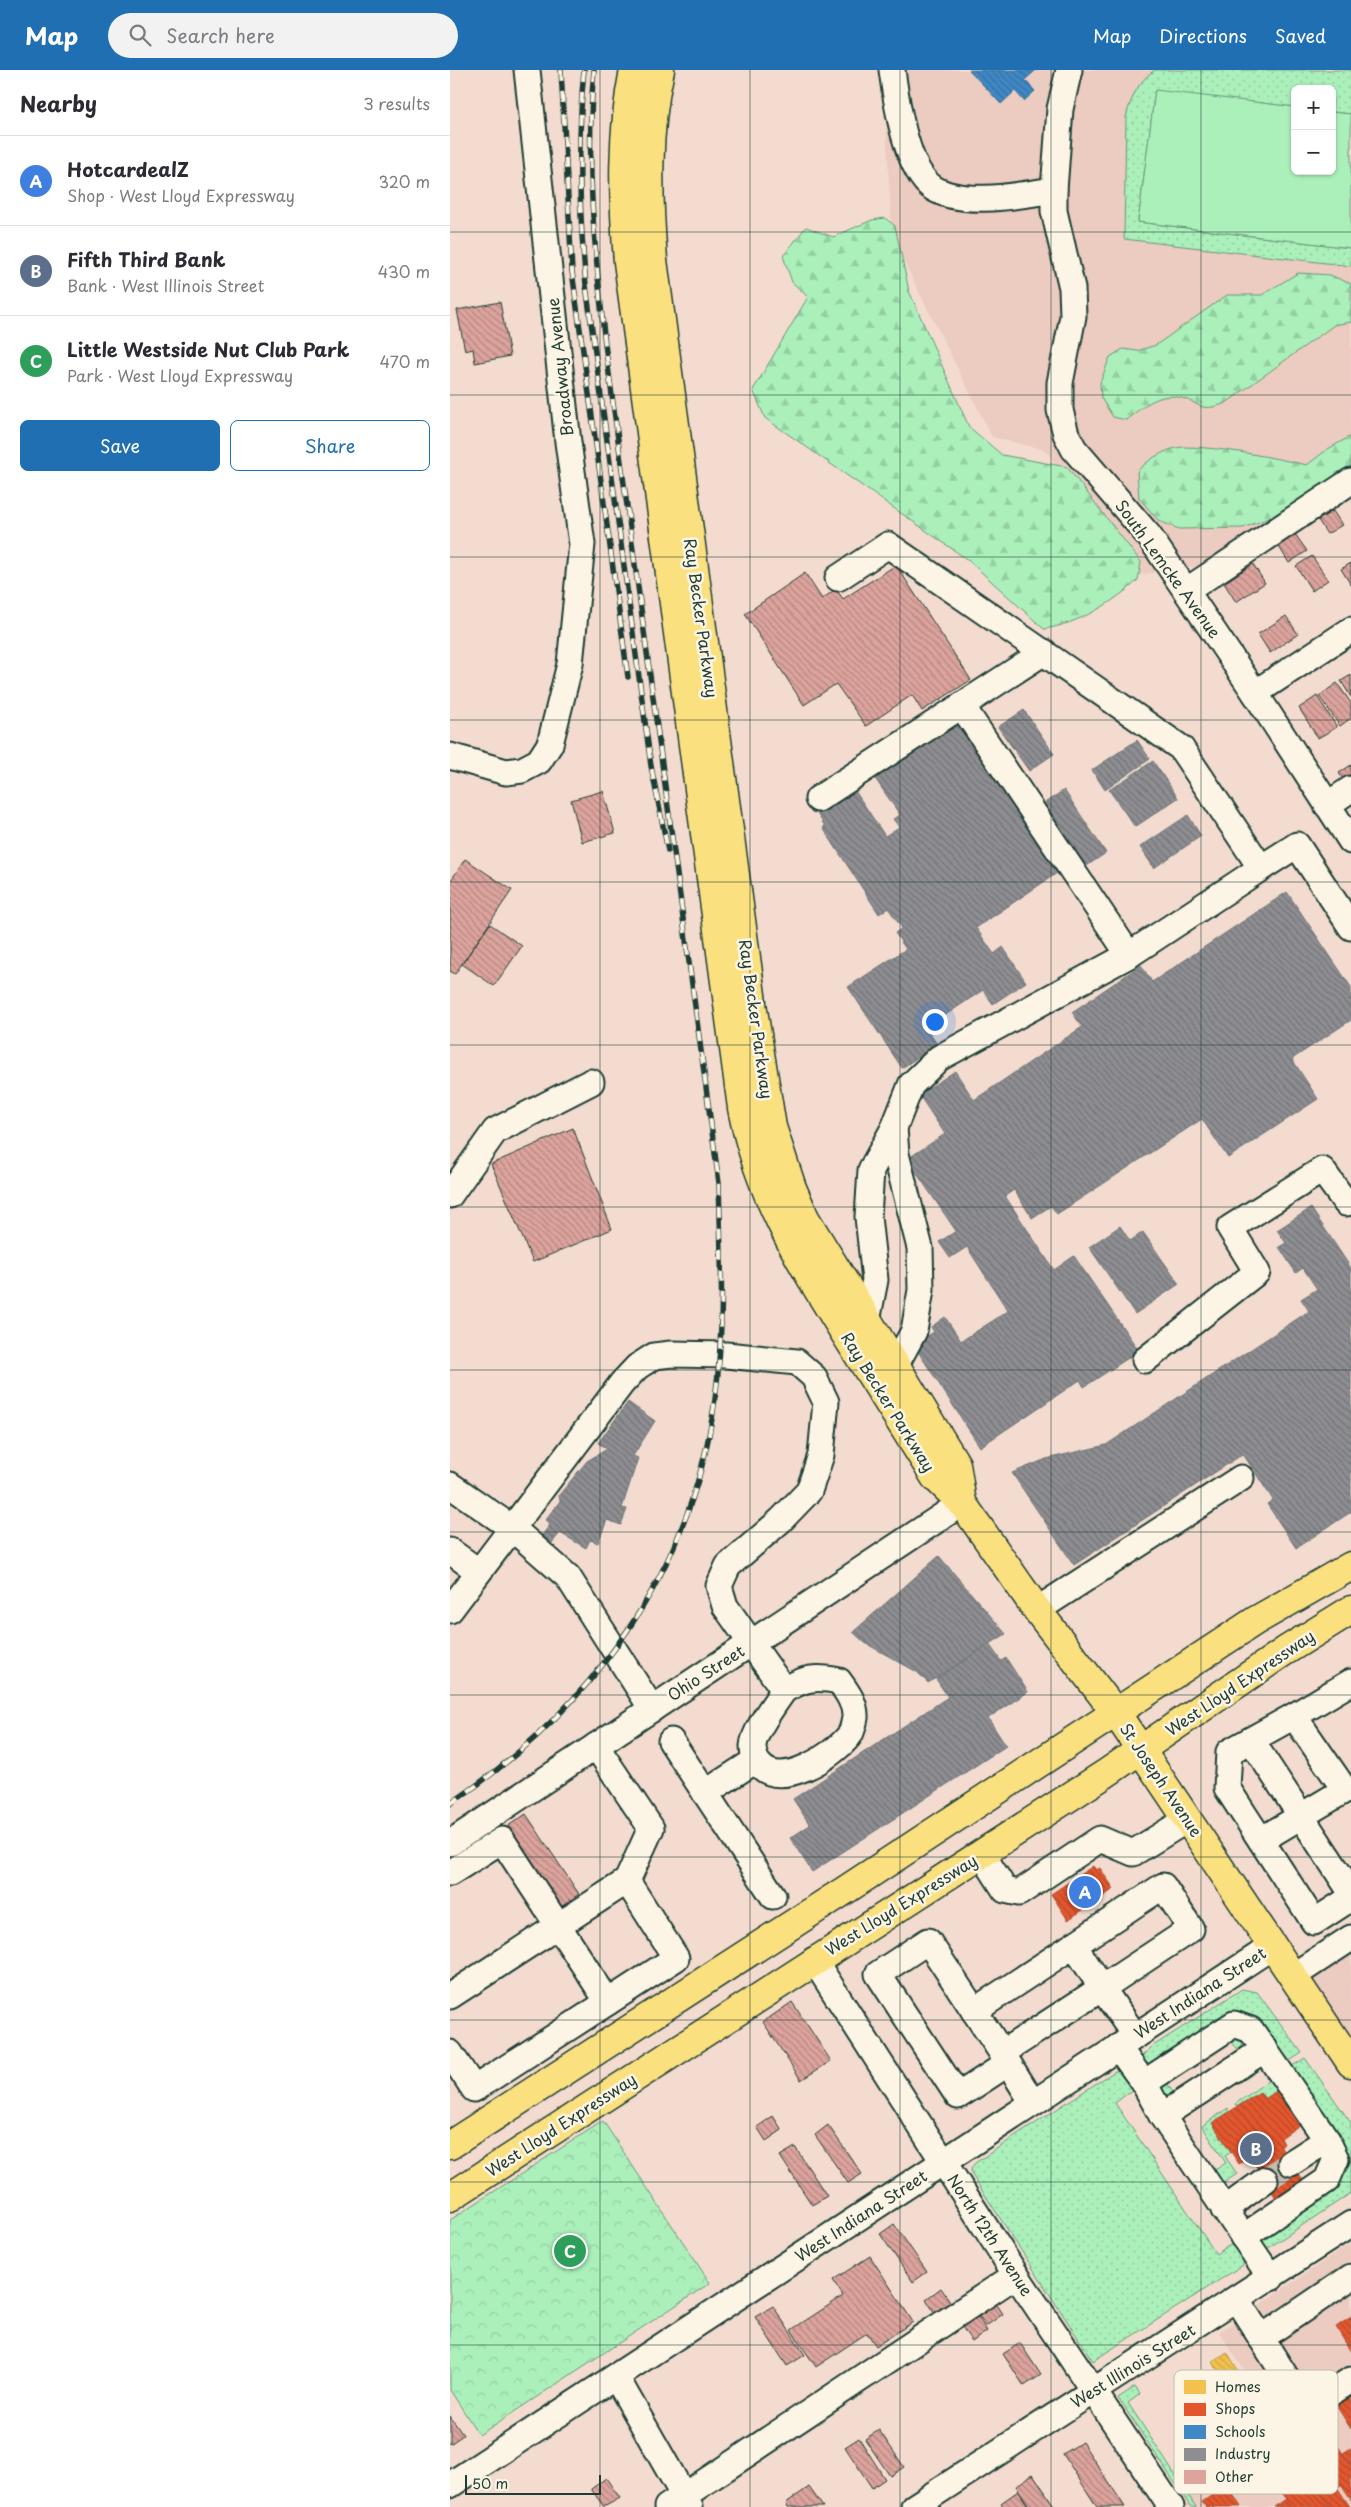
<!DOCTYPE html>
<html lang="en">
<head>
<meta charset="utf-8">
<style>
  :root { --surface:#fff; --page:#f2f2f3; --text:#2b2b33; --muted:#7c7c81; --line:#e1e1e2; --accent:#1f6fb2 }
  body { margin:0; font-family:"Playpen Sans",sans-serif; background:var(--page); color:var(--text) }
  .controls { position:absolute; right:15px; top:15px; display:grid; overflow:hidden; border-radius:8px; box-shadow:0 1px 4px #0004 }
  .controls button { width:45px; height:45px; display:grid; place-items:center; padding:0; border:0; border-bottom:1px solid var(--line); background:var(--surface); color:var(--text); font:25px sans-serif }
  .scale { position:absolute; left:15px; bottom:12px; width:136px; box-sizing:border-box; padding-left:5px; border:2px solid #1f3d34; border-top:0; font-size:14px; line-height:18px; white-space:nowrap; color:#1f3d34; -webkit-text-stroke:4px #fcf5e5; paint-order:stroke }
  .you { position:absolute; left:484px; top:951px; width:18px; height:18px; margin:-12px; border:4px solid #fff; border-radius:50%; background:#1a73e8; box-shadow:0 0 0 8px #1a73e833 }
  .badge { display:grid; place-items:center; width:32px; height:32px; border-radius:50%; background:var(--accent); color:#fff; font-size:16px; font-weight:700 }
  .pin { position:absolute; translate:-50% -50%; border:2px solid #fff; box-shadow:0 1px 5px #0006 }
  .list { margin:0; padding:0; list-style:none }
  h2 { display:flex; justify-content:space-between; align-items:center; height:65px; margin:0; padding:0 20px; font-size:21px }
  h2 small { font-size:16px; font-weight:400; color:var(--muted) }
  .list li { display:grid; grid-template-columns:32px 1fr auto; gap:15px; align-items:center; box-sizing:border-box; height:90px; padding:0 20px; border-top:1px solid var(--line) }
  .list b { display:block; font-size:19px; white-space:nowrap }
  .list p { margin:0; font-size:16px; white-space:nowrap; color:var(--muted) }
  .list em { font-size:16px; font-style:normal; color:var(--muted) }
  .actions { display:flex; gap:10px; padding:15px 20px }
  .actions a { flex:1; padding:11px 0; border:1px solid var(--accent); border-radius:8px; text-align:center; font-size:18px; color:var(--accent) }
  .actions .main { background:var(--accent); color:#fff }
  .icon { flex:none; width:28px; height:28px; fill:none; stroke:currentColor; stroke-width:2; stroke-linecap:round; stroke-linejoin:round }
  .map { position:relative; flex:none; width:901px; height:2437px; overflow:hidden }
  header { display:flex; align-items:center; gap:30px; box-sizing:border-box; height:70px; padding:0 25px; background:var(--accent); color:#fff }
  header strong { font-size:24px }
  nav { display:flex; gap:28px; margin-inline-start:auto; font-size:18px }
  .search { width:350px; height:45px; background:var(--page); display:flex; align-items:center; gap:12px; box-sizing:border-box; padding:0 18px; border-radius:28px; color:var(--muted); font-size:19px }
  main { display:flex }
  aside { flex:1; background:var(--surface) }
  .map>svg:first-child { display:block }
</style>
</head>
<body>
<header>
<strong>Map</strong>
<div class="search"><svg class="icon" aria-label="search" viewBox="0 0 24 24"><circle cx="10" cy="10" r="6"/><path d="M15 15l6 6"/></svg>Search here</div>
<nav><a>Map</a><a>Directions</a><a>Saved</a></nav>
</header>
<main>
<aside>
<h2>Nearby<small>3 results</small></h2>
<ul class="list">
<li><span class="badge" style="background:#3f7fe0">A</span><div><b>HotcardealZ</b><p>Shop · West Lloyd Expressway</p></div><em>320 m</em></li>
<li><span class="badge" style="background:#5c6f8a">B</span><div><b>Fifth Third Bank</b><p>Bank · West Illinois Street</p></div><em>430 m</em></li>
<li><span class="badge" style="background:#2e9e5b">C</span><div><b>Little Westside Nut Club Park</b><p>Park · West Lloyd Expressway</p></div><em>470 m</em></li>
</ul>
<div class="actions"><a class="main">Save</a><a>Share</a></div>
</aside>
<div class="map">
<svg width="901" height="2437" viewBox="0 0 901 2437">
  <defs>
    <pattern id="grass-dots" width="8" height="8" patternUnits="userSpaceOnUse" patternTransform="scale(1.25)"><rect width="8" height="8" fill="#abf0bb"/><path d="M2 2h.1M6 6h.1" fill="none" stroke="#93cfa1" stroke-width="1.8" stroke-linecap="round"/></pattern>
    <pattern id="forest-firs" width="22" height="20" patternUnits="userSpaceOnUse" patternTransform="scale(1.25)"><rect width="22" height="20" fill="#abf0bb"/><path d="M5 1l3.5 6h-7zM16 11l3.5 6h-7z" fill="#93cfa1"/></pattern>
    <pattern id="park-crowns" width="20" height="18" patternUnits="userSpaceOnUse" patternTransform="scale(1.25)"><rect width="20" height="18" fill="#abf0bb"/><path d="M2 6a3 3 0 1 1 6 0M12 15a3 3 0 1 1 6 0" fill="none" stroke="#93cfa1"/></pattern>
    <pattern id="homes-back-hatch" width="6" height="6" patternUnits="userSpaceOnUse" patternTransform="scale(1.25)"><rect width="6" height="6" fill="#f2c14e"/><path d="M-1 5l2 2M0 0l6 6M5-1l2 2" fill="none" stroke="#cfa745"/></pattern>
    <pattern id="shops-back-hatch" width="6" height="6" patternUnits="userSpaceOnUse" patternTransform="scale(1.25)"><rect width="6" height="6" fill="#e4572e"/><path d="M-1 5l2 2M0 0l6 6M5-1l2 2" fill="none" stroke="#b84928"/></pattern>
    <pattern id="schools-back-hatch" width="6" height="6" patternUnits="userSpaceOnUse" patternTransform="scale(1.25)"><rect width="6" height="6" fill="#3f88c5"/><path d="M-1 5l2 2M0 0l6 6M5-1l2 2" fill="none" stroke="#3470a1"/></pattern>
    <pattern id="industry-back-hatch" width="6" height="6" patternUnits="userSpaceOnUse" patternTransform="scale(1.25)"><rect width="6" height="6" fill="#8d8d92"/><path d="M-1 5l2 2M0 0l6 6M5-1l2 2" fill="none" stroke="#737478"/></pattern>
    <pattern id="building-back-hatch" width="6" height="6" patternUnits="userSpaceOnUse" patternTransform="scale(1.25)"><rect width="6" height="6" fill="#dda39d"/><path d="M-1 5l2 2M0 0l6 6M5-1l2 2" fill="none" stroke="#b38681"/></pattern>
  </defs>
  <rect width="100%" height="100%" fill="#f3dccf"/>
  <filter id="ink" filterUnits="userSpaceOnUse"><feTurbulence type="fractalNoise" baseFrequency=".02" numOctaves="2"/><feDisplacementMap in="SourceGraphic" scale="10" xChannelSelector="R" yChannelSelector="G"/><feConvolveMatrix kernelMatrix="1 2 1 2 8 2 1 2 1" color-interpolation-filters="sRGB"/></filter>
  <g filter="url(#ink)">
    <g fill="#eccbc0" fill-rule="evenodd">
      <path d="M433 0H901V396L747 496 688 505 595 380 542 367 442 168ZM845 19H882V101H845Z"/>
      <polygon points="901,1876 901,2013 838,1916"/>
      <polygon points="901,2173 901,2437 710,2437 831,2355 769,2262"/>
    </g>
    <g fill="url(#grass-dots)" stroke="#659678">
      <path d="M705 0H901V44L882 42V19H845V37L705 21 688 152 901 178V196L674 169 676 47C681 28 688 11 705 0Z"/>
      <polygon points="792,1919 807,1922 852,1983 833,1995 808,1958 702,1997 695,1994 692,1990 693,1985 703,1976"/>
      <polygon points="778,1964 789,1966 793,1973 790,1981 780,1971 717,2013 724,2024 720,2026 710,2020 709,2012"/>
      <polygon points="855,1988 901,2053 901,2123 815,2180 807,2175 811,2162 882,2117 892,2109 895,2096 836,2000"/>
      <polygon points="671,2000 683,2019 665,2033 766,2184 780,2175 785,2176 794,2191 793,2195 643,2291 522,2105 521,2099 525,2093 665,2001"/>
      <polygon points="824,2007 828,2020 815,2029 810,2022 787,2037 785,2034"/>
      <polygon points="778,2038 781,2082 775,2086 787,2104 775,2112 769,2112 762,2102 776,2093 752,2056"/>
      <polygon points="685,2317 690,2324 678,2333 746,2437 741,2437 668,2328"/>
    </g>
    <g fill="url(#forest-firs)" stroke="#659678">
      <path d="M435 148 445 156 459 221 519 357 552 385 617 397 691 492 688 510C663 533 628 554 594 559L518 490 315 348 303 320 358 227 342 212 333 186 356 157 383 167 422 150Z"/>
      <path d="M848 203 880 205 901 214V252L884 255 776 333C747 344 752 332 728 327 708 322 690 339 676 350L663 347 651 328 650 313 660 287 673 279 687 281 706 275 777 225H812Z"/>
      <path d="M901 366V403L843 439 793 458 729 459 709 451 689 428 687 402C696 390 719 377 734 377 772 377 820 387 857 395L878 379Z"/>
    </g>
    <polygon fill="url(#park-crowns)" stroke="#659678" points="153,2051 260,2213 29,2365 0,2320 0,2150"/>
    <polygon fill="#abf0bb" stroke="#659678" points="705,20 845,37 845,101 882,101 882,42 901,44 901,178 688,152"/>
    <polygon fill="url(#homes-back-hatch)" stroke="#b39946" points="777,2282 798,2316 784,2325 762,2292"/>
    <g fill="url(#shops-back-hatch)" stroke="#a94f30">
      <polygon points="643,1796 646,1800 650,1798 664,1819 618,1850 601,1824"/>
      <polygon points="828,2020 851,2054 831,2068 834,2074 830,2076 856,2115 829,2133 804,2093 801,2095 797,2089 789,2094 762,2053 810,2022 815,2029"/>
      <polygon points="901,2247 901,2282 886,2257"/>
      <polygon points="901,2321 901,2359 884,2332"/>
      <polygon points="875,2356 901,2396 901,2430 859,2367"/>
      <polygon points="841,2378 865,2414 880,2437 841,2437 814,2395"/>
      <polygon points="901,2378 901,2396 893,2383"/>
      <polygon points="882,2402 891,2415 887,2417 900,2437 880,2437 865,2414"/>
      <polygon points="777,2415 791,2437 756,2437 752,2432"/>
      <polygon points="836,2429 841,2437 824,2437"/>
    </g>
    <polygon fill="url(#schools-back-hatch)" stroke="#35729a" points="519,0 586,0 575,10 585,21 574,31 565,21 551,34"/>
    <g fill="url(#industry-back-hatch)" stroke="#6c7576">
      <polygon points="574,640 604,684 579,701 548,657"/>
      <polygon points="508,648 610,801 526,858 544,884 553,877 576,912 543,934 533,920 476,958 487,974 452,998 398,917 456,879 445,863 452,858 438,838 429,844 373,758 375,756 366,742 403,718 435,766 449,757 443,749 450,745 422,704"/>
      <polygon points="687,670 700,689 655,720 642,700"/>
      <polygon points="703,691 728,728 685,757 659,720"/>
      <polygon points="614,720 656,783 632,799 590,736"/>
      <polygon points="738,745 751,766 704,798 690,777"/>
      <polygon points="837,822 901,917 901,950 842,989 868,1029 778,1088 752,1049 607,1144 601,1136 582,1148 564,1120 555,1126 604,1200 624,1186 689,1281 634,1317 630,1310 530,1377 467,1280 470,1278 466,1273 484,1262 481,1257 495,1247 511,1271 558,1241 517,1177 500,1188 489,1172 506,1161 457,1089 495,1064 469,1025 505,1001 524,1030 632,957 622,942 691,895 702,912"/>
      <polygon points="861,1138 901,1198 901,1442 846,1478 817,1434 823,1430 793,1384 624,1495 562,1403 596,1389 656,1375 859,1241 851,1229 867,1219 853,1198 846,1203 829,1177 836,1173 827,1160"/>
      <polygon points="670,1156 680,1171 693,1162 729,1214 685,1244 639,1177"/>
      <polygon points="178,1332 205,1351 183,1386 188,1388 172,1438 177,1439 171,1455 157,1450 148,1473 140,1470 136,1478 110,1463 102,1473 92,1465 100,1455 95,1450 110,1431 109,1425 137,1391 157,1379 148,1373"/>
      <polygon points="489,1486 556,1564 478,1613 467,1602 415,1573 403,1562"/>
      <polygon points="539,1574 551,1591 556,1588 578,1622 538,1648 556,1676 362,1802 340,1768 360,1755 343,1729 498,1627 486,1609"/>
    </g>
    <g fill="url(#building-back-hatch)" stroke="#1f3d34">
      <polygon points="50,232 60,286 25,293 23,279 15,281 7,240"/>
      <polygon points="883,441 892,455 877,464 868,450"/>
      <polygon points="845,464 857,481 839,493 828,475"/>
      <polygon points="862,486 878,510 862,521 846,496"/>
      <polygon points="901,493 901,515 891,499"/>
      <polygon points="803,494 815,513 786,532 774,513"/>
      <polygon points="446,495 521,610 472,641 462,625 416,656 386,614 354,635 295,544 355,503 372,529 386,519 393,529"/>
      <polygon points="836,546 848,564 820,583 808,564"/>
      <polygon points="901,605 901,627 891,611"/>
      <polygon points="887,613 901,633 901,648 890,656 869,626"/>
      <polygon points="867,626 887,657 868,668 849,638"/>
      <polygon points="901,695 901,711 896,714 889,703"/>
      <polygon points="153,721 165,763 132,772 121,730"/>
      <polygon points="15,789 62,820 5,904 0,901 0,812"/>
      <polygon points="40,854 72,876 44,916 12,894"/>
      <polygon points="123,1058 162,1159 83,1192 41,1094"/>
      <polygon points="76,1744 129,1824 111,1837 58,1756"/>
      <polygon points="342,1932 381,1991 351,2010 313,1952"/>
      <polygon points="323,2046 332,2060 316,2071 307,2057"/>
      <polygon points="378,2055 412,2104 398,2113 365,2065"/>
      <polygon points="345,2077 377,2126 362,2135 330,2086"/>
      <polygon points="444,2154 477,2202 463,2212 430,2164"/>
      <polygon points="420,2186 463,2252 426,2276 417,2263 366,2297 341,2260 393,2226 383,2210"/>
      <polygon points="491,2218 502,2234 486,2245 476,2229"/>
      <polygon points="542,2227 553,2244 536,2256 524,2239"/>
      <polygon points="323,2236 355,2285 337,2296 305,2247"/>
      <polygon points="525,2242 537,2261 522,2272 509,2252"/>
      <polygon points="570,2273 591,2305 574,2316 553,2284"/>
      <polygon points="0,2346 13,2365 0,2374"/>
      <polygon points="429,2360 454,2397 440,2406 415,2369"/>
      <polygon points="409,2368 435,2409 422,2418 395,2377"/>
      <polygon points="632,2372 675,2437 647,2437 613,2384"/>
      <polygon points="583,2404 605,2437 580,2437 566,2416"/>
      <polygon points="156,2408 170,2428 154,2437 141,2419"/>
      <polygon points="359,2417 373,2437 338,2437 336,2433"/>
      <polygon points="568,2421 579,2437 554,2437 551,2433"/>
    </g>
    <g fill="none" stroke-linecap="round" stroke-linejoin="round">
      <polyline stroke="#c9bcb0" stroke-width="25" stroke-dasharray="25 12" stroke-linecap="butt" points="815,2110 841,2093"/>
      <g stroke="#1f3d34" stroke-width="29">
        <g id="minor">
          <path d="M442 0C446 30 456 100 483 118 513 137 570 125 604 120"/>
          <polyline points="619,0 610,39 604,120 604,141 622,218 623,246 610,313 610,340 616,364 624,379 699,466 805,623 901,771"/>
          <polyline points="388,508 438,475 731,678 811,798 847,775 901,857"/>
          <polyline points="736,521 901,411"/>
          <polyline points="805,623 901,560"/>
          <polyline points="512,636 679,885"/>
          <polyline points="0,686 56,702 72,700 89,691 100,674 120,594 132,474 118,372 77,0"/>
          <polyline points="368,729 594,582"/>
          <polyline points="877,735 901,719"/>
          <polyline points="0,1125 45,1061 141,1012"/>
          <polyline points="417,1251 425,1210 418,1147 421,1100 444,1058"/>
          <polyline points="695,1290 807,1202 780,1158 872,1100 896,1133 901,1132"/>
          <polyline points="445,1296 464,1261 471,1220 470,1178 446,1084 444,1058 461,1015 489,988 679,885 811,798"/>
          <polyline points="0,1415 62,1458 118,1507 202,1639"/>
          <polyline points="0,1481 28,1501"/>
          <path d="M0 1540 172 1313 187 1297 204 1286 221 1284 276 1285 347 1292 364 1307 376 1332 371 1385 359 1421 331 1450 278 1496 269 1516 275 1536 334 1620C325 1633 304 1661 303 1676 303 1682 305 1690 309 1694 329 1721 383 1686 399 1666 402 1663 404 1653 405 1648 406 1634 397 1622 389 1611 365 1606 355 1608 334 1620"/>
          <polyline points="587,1540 791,1408"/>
          <polyline points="844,1646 779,1682 777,1718 864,1852 901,1828"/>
          <polyline points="801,1670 901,1822"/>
          <polyline points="221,1671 323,1826"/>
          <polyline points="255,1723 306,1690"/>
          <polyline points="811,1770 895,1720 844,1646 901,1612"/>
          <polyline points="0,1773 512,1433"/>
          <polyline points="532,1784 555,1820 569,1823 650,1769 683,1783 738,1749"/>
          <polyline points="0,1803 52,1770 158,1932"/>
          <polyline points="364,1890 566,2205 721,2437"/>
          <polyline points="843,1906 901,1868"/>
          <polyline points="0,1926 177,1811 201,1758 146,1676"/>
          <polyline points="524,1941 624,1875"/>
          <polyline points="668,1977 694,2013 712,2046 821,2208"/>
          <polyline points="0,1983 24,2019 226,1888 177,1811"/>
          <polyline points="552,1983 583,2033"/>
          <polyline points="557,1994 508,2026 428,1904 478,1871 552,1983 652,1918 624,1875 713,1816 741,1859 652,1918 685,1966"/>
          <polyline points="694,2013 784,1954 801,1960 877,2070 886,2089 877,2110 793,2167"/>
          <polyline points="712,2046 815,1979"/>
          <polyline points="841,2093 877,2070"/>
          <polyline points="774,2140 815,2110"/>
          <path d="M787 2230 848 2326C872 2334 881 2322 901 2310"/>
          <polyline points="811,2268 901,2207"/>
          <polyline points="166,2307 240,2437"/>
          <polyline points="0,2415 823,1876"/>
          <polyline points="217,2437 566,2205"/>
          <polyline points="464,2437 901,2154"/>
        </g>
      </g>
      <g stroke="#1f3d34" stroke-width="31">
        <g id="major">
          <path d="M184 0C171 63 173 129 178 192L292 1038C309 1125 348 1188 394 1262 424 1310 455 1359 485 1407L512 1433 587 1540 666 1643 901 1993"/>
          <path d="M210 0C196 62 198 127 203 190L303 940 322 1057 342 1118 355 1148 506 1394 512 1433"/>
        </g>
      </g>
      <g stroke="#1f3d34" stroke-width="31">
        <g id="highway">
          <polyline points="0,2075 394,1821 805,1551 901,1496"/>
          <polyline points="0,2127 655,1704 835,1581 901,1540"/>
        </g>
      </g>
      <use href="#minor" stroke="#fcf5e5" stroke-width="25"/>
      <use href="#major" stroke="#fbe080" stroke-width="28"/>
      <use href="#highway" stroke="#fbe080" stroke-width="28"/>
      <g stroke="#1f3d34" stroke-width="5.5">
        <g id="rail">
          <polyline points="111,0 122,201 178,607"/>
          <path d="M134 0C127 72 129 143 136 215L201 696 218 781"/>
          <path d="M0 1734C143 1638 242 1502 265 1329 275 1257 271 1185 269 1113L155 274C145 182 135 92 144 0"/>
        </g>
      </g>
      <use href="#rail" stroke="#fcf5e5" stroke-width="4" stroke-dasharray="11" stroke-linecap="butt"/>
    </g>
  </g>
  <path fill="none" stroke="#1f3d34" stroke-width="1" stroke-opacity="0.55" d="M150 0V2437M300 0V2437M450 0V2437M601 0V2437M751 0V2437M0 162H901M0 325H901M0 487H901M0 650H901M0 812H901M0 975H901M0 1137H901M0 1300H901M0 1462H901M0 1625H901M0 1787H901M0 1950H901M0 2112H901M0 2275H901"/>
  <g text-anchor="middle" stroke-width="5" stroke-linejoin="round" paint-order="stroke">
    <g font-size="16" fill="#1f3d34" stroke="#fcf5e5">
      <text transform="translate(110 297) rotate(-96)" y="6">Broadway Avenue</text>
      <text transform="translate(718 499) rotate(54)" y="6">South Lemcke Avenue</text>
      <text transform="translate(251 548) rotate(82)" y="6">Ray Becker Parkway</text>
      <text transform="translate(306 949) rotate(82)" y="6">Ray Becker Parkway</text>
      <text transform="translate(438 1332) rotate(58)" y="6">Ray Becker Parkway</text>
      <text transform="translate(256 1603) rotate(-33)" y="6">Ohio Street</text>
      <text transform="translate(790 1613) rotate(-34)" y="6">West Lloyd Expressway</text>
      <text transform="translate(711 1710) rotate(56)" y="6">St Joseph Avenue</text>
      <text transform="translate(451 1835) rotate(-32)" y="6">West Lloyd Expressway</text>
      <text transform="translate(750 1923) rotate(-33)" y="6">West Indiana Street</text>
      <text transform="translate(111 2055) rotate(-33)" y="6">West Lloyd Expressway</text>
      <text transform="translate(411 2146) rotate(-33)" y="6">West Indiana Street</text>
      <text transform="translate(540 2165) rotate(57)" y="6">North 12th Avenue</text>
      <text transform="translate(683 2296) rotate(-32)" y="6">West Illinois Street</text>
    </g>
  </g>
  <rect x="724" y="2300" width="164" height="124" rx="8" fill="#fcf5e5" stroke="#babeb0" stroke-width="1"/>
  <rect x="734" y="2310" width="22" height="14" fill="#f2c14e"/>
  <rect x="734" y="2333" width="22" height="13" fill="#e4572e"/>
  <rect x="734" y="2355" width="22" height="14" fill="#3f88c5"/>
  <rect x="734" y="2378" width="22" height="13" fill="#8d8d92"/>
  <rect x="734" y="2400" width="22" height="14" fill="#dda39d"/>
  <g font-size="14" fill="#1f3d34">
    <text x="765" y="2322">Homes</text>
    <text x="765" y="2344">Shops</text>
    <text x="765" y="2367">Schools</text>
    <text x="765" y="2389">Industry</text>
    <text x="765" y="2412">Other</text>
  </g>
</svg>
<div class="controls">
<button>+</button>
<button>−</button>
</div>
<div class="scale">50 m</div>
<div class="you"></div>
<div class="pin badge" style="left:635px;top:1822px;background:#3f7fe0">A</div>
<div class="pin badge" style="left:806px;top:2079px;background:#5c6f8a">B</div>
<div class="pin badge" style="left:120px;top:2181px;background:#2e9e5b">C</div>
</div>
</main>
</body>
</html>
